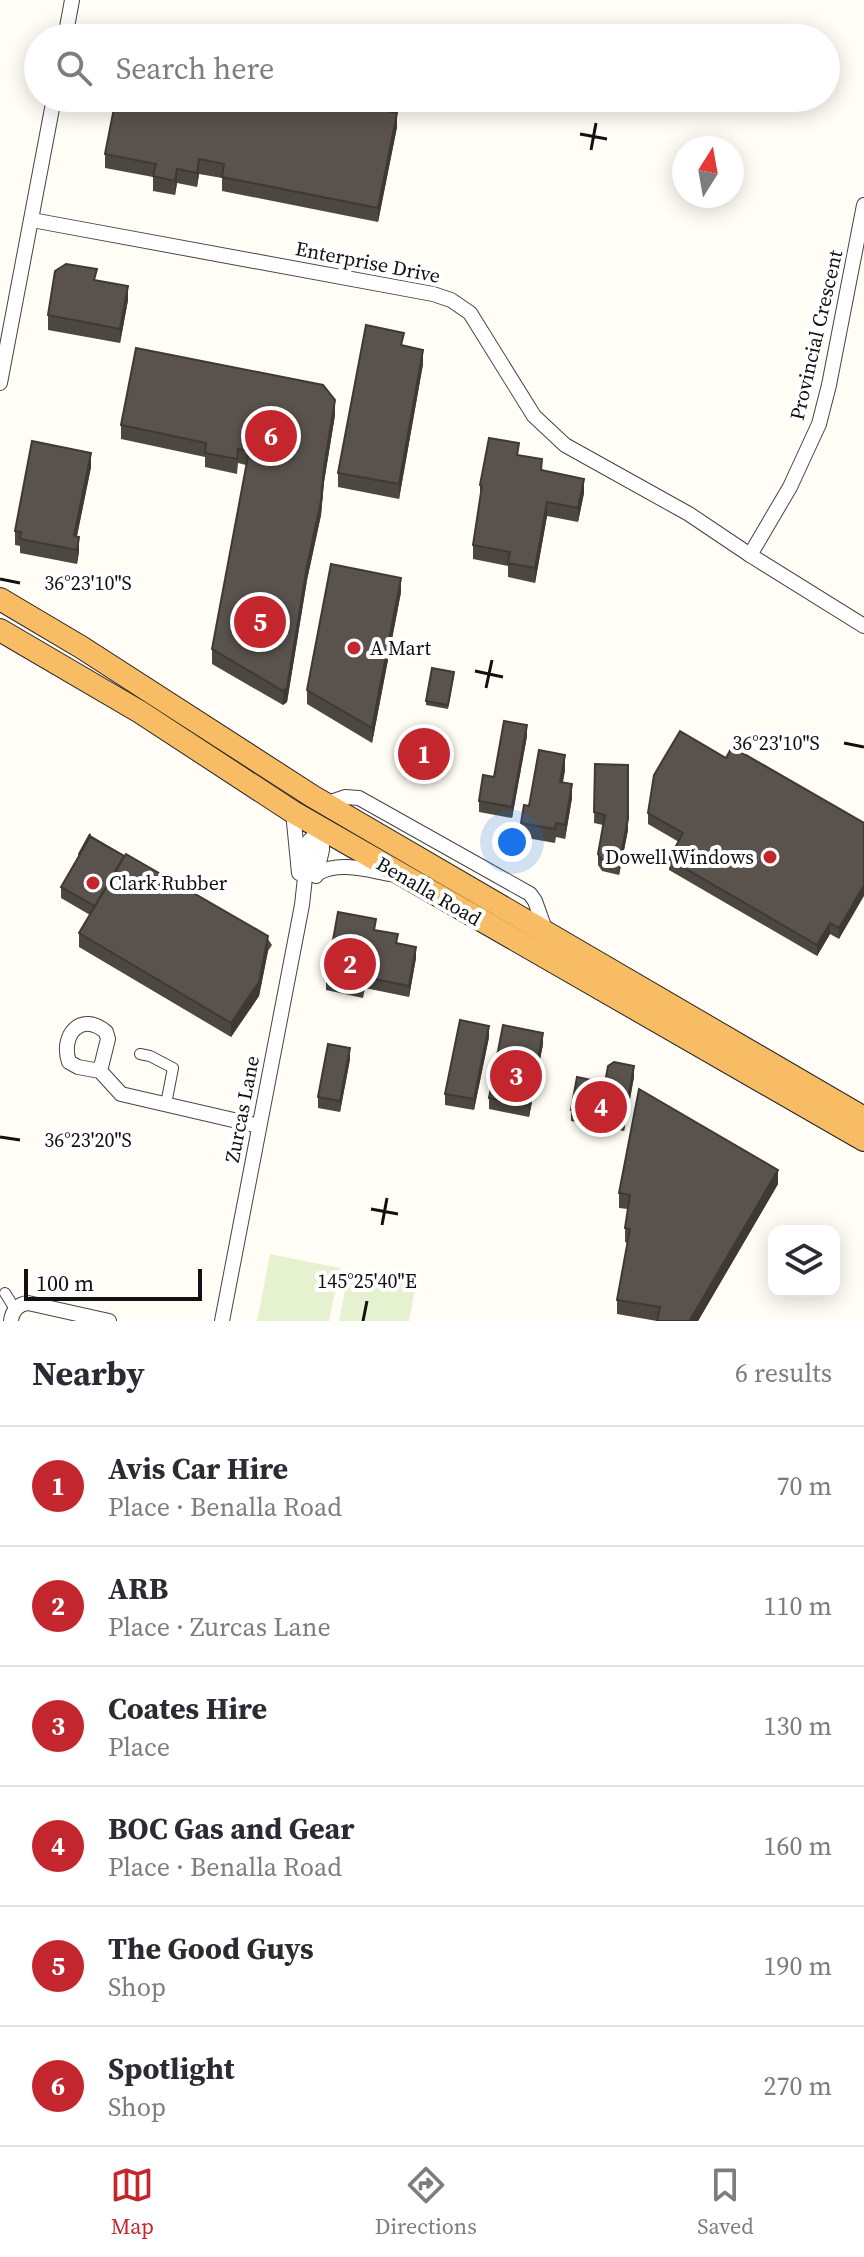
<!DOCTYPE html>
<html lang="en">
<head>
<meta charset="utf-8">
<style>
  :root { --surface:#fff; --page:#f7f7f7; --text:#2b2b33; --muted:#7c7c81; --line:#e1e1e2; --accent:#c4262e }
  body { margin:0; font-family:"Source Serif 4",serif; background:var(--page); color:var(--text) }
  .controls { position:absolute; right:24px; bottom:24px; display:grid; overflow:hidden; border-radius:16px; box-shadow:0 4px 20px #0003 }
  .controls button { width:72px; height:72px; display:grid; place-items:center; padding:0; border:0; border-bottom:2px solid var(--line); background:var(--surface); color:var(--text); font:40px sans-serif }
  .compass { position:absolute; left:672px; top:136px; width:72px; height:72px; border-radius:50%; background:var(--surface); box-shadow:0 4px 20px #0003; rotate:11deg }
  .scale { position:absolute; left:24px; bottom:20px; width:178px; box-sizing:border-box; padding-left:8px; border:4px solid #111; border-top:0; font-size:22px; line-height:28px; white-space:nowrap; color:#111; -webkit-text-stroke:6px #fff; paint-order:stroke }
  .you { position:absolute; left:512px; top:842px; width:28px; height:28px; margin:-20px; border:6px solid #fff; border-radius:50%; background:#1a73e8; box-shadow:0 0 0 12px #1a73e833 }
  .badge { display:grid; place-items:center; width:52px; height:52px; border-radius:50%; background:var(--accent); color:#fff; font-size:26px; font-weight:700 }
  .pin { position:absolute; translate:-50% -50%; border:4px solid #fff; box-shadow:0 2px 8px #0006 }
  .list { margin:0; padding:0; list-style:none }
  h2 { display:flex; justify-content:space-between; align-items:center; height:104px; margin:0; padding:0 32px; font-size:34px }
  h2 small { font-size:26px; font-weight:400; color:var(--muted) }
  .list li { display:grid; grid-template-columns:52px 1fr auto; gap:24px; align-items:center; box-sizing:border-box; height:120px; padding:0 32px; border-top:2px solid var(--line) }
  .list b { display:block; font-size:30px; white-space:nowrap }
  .list p { margin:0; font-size:26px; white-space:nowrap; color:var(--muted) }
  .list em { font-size:26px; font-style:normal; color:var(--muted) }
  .icon { flex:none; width:44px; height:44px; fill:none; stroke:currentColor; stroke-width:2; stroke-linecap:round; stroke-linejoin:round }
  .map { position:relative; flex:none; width:864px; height:1321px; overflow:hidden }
  .search { position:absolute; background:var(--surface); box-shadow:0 4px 20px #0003; left:24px; right:24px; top:24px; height:88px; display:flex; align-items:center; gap:20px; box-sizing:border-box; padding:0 28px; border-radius:44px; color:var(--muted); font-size:30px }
  .sheet { height:824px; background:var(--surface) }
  nav { display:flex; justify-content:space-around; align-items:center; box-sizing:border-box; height:112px; border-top:2px solid var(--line); background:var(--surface); font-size:22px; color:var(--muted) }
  nav a { display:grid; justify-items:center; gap:4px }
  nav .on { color:var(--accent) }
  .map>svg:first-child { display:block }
</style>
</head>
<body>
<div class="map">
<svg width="864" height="1321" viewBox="0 0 864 1321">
  <rect width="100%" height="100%" fill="#fffdf5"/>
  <g fill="#e6f2cf">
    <polygon points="270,1254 340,1268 329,1321 257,1321"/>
    <polygon points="349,1270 416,1284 409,1321 339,1321"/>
  </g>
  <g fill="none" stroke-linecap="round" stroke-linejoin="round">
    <g stroke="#444" stroke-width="12">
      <g id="pedestrian">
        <polyline points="140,1054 150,1056 173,1068 166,1104"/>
        <polyline points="5,1293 15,1309"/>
      </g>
    </g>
    <g stroke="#444" stroke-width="16">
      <g id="minor">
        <polyline points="65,38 72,0"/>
        <polyline points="32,220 433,294 451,300 470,313 534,416 565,445 689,514 750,555 864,626"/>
        <polyline points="0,383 54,98"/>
        <polyline points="750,555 790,487 819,424 829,385 864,205"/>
        <polyline points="325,804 345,797 359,798 530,894 535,901 546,932"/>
        <polyline points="293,812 299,873"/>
        <path d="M318 873C340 861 367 870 390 874"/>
        <polyline points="316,876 322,850 322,829"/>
        <path d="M100 1071 108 1039 106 1032C81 1011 60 1035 69 1062L78 1067 100 1071 121 1094 259 1126"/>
        <path d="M11 1321C12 1311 18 1304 28 1303L109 1321"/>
        <polyline points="222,1321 302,905 309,841 322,829"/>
      </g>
    </g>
    <g stroke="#222" stroke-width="24">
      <g id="trunk">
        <polyline points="0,599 81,647 312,796 864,1118"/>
        <polyline points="0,630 140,712 293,812 864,1140"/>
      </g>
    </g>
    <use href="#pedestrian" stroke="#fff" stroke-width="10"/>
    <use href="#minor" stroke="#fff" stroke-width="14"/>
    <use href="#trunk" stroke="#f7bc64" stroke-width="22"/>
  </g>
  <g fill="#4d4742">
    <polygon points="397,127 378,222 222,191 222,178 199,174 197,187 177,183 175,195 153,191 153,177 105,168 105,154"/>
    <polygon points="97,280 128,300 120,343 48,330 48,315"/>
    <polygon points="404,346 423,364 399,499 338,487 338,473"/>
    <polygon points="335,415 324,482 321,515 307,580 287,702 283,705 212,664 212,649 246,465 238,463 237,474 205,467 205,457 121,439 121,425"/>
    <polygon points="519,456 584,493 578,522 547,516 535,583 508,577 508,566 473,559 473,545 480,499 480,485"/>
    <polygon points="91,467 77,536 79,551 77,564 20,553 20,546 15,545 15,531"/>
    <polygon points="401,592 372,743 307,704 307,690"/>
    <polygon points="454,676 448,709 426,705 426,701"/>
    <polygon points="527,736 512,818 479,812 479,801 494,777"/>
    <polygon points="434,742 429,768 414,765 414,757"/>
    <polygon points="726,758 864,823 839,939 830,934 817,956 669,870 669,859 679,842 648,824 648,813"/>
    <polygon points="595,764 628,830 619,875 602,871 598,865 598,854 603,825 594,823"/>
    <polygon points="565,770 563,782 572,798 565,839 556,837 555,843 521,837 521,823 529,806"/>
    <polygon points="90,836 268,939 272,945 268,951 259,996 231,1037 79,947 79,933 90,915 61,898 61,887"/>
    <polygon points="376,930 398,943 416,958 409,997 365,988 363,998 326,990 326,979"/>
    <polygon points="489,1037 474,1110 445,1105 445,1094"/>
    <polygon points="543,1044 529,1117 489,1109 489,1098"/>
    <polygon points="350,1059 340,1112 318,1108 318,1097"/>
    <polygon points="634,1077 624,1131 571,1121 571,1110 605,1083"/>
    <polygon points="778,1184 698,1321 657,1321 617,1314 617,1300 627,1243 625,1242 625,1228 628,1209 619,1208 619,1193"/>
  </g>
  <g fill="#3f3936">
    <polygon points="397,113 397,127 378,222 378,208"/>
    <polygon points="199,159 199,174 197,187 197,173"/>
    <polygon points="177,169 177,183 175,195 175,181"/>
    <polygon points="128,286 128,300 120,343 120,329"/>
    <polygon points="423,350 423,364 399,499 399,484"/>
    <polygon points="335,400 335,415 324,482 321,515 307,580 287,702 283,705 283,691"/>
    <polygon points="91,453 91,467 74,550 74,536"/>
    <polygon points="584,479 584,493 578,522 578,508"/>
    <polygon points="547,502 547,516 535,583 535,568"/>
    <polygon points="79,537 79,551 77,564 77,550"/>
    <polygon points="401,578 401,592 372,743 372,728"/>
    <polygon points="527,725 527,736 512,818 512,807"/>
    <polygon points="434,735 434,742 429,768 429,761"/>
    <polygon points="565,755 565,770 560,796 560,782"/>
    <polygon points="628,776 628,830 619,875 619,864"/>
    <polygon points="572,784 572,798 565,839 565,825"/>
    <polygon points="864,885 864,896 839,939 839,928"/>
    <polygon points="830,923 830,934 817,956 817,945"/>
    <polygon points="268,936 268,951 259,996 231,1037 231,1023"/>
    <polygon points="416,947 416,958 409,997 409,986"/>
    <polygon points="489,1026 489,1037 474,1110 474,1099"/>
    <polygon points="543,1033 543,1044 529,1117 529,1106"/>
    <polygon points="350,1048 350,1059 340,1112 340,1101"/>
    <polygon points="634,1066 634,1077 624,1131 624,1120"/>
    <polygon points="778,1170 778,1184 698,1321 690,1321"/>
  </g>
  <g fill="#5a524d" stroke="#3f3936" stroke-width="2">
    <polygon points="116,98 324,98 397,113 378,208 222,177 224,164 199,159 197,173 177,169 175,181 153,176 156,164 105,154"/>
    <polygon points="66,264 97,269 94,280 128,286 120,329 48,315 55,271"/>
    <polygon points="366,325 404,333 401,345 423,350 399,484 338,473"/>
    <polygon points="136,348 323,385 335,400 324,467 321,501 307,566 287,688 283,691 212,649 249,451 238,449 237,459 205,453 206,443 121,425"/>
    <polygon points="489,438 519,443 517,455 542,459 541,470 584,479 578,508 547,502 535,568 508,563 510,552 473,545 482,486 480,485"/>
    <polygon points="32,441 91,453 74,536 79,537 77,550 20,539 21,532 15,531"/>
    <polygon points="331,564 401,578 372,728 307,690"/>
    <polygon points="432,668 454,672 448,705 426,701"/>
    <polygon points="504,721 527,725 512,807 479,801 483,775 494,777"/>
    <polygon points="680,731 726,758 732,747 864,823 864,885 839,928 830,923 817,945 669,859 683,833 648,813 654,775"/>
    <polygon points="419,732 434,735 429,761 414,757"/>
    <polygon points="539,750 565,755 560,782 572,784 565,825 556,823 555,829 521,823 524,805 529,806"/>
    <polygon points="595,764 628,765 628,819 619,864 602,860 598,854 605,815 594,812"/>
    <polygon points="90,834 90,836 124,856 90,837 80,855 79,854"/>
    <polygon points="90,837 124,856 95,906 61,887"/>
    <polygon points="126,854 268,936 259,982 231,1023 79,933"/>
    <polygon points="338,912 376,919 374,930 398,934 396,943 416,947 409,986 365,977 363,987 326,979"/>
    <polygon points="460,1020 489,1026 474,1099 445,1094"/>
    <polygon points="503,1025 543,1033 529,1106 489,1098"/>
    <polygon points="328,1044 350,1048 340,1101 318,1097"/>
    <polygon points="614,1062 634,1066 624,1120 571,1110 577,1077 605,1083 608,1066"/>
    <polygon points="639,1089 778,1170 690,1320 694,1321 657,1321 660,1307 617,1300 630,1229 625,1228 630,1195 619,1193"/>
  </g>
  <path fill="none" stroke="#111" stroke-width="3" d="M580 134 607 139M591 150 596 123M0 579 20 583M475 671 503 677M486 688 492 660M844 743 864 747M0 1137 20 1140M371 1209 398 1214M382 1225 387 1198M363 1321 367 1301"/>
  <g fill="#c4262e" stroke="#fff" stroke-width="3">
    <circle cx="354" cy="648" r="8"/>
    <circle cx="770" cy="857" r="8"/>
    <circle cx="93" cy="883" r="8"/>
  </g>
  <g text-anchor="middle" stroke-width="8" stroke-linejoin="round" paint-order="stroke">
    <g font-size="20" fill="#111" stroke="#fff">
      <text transform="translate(368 262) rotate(11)" y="7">Enterprise Drive</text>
      <text transform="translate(816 335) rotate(-77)" y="7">Provincial Crescent</text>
      <text transform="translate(429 891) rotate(30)" y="7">Benalla Road</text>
      <text transform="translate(242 1109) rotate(-79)" y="7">Zurcas Lane</text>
    </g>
    <g font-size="20" fill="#111" stroke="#fff" text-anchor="start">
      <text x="370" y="655">A Mart</text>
      <text x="754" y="864" text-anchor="end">Dowell Windows</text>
      <text x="109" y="890">Clark Rubber</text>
    </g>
  </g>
  <g font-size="20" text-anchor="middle" fill="#111" stroke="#fff" stroke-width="8" stroke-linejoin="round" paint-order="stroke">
    <text x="88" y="590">36°23'10"S</text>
    <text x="776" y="750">36°23'10"S</text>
    <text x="88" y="1147">36°23'20"S</text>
    <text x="367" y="1288">145°25'40"E</text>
  </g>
</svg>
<div class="controls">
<button><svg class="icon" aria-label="layers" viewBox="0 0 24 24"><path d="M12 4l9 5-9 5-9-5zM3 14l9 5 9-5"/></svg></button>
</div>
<svg class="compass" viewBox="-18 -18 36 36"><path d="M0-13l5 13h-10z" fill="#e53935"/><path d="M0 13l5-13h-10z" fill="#7c7c81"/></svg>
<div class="scale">100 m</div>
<div class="you"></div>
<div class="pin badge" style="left:424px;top:754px">1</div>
<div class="pin badge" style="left:350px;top:964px">2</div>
<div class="pin badge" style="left:516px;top:1076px">3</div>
<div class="pin badge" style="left:601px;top:1107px">4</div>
<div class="pin badge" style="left:260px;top:622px">5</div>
<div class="pin badge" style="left:271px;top:436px">6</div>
<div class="search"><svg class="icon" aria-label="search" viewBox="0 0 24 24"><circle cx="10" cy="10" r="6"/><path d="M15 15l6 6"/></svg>Search here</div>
</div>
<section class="sheet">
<h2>Nearby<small>6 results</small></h2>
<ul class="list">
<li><span class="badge">1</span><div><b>Avis Car Hire</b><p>Place · Benalla Road</p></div><em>70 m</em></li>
<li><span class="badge">2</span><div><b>ARB</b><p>Place · Zurcas Lane</p></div><em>110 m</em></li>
<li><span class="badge">3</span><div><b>Coates Hire</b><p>Place</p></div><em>130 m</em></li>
<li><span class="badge">4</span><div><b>BOC Gas and Gear</b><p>Place · Benalla Road</p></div><em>160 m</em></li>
<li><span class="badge">5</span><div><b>The Good Guys</b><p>Shop</p></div><em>190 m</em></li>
<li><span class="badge">6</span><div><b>Spotlight</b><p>Shop</p></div><em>270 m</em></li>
</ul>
</section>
<nav>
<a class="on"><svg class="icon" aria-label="map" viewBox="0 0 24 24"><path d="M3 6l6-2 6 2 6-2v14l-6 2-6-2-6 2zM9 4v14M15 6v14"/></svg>Map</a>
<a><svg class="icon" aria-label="directions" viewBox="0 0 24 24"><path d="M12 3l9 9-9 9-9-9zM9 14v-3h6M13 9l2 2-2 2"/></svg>Directions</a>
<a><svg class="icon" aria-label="saved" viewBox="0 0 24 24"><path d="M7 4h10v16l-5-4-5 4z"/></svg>Saved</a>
</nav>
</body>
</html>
